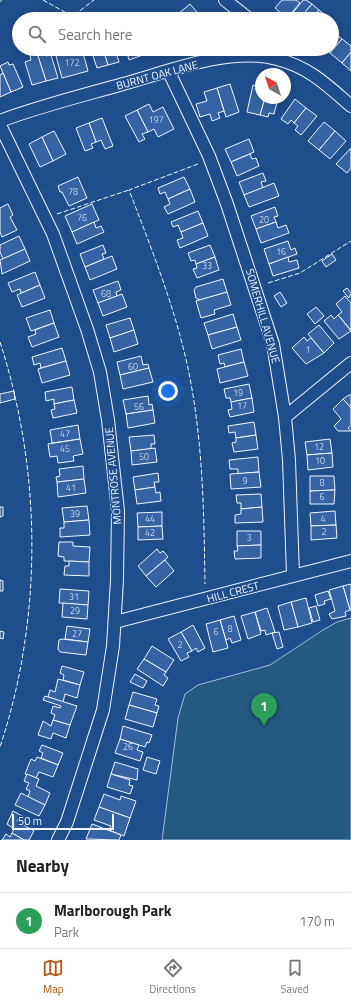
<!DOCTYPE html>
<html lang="en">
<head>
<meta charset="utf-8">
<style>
  :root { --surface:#fff; --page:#f6f6f6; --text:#222; --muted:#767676; --line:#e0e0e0; --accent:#b45309 }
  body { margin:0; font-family:"Titillium Web",sans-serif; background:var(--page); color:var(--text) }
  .compass { position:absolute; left:255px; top:68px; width:36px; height:36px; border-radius:50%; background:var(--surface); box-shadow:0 2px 10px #0003; rotate:321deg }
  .scale { position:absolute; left:12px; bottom:10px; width:102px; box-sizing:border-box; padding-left:4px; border:2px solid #f2f6ff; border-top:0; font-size:11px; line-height:14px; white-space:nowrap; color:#f2f6ff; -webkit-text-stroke:3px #1f4e8c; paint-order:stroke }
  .you { position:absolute; left:168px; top:391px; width:14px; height:14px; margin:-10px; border:3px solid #fff; border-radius:50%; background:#1a73e8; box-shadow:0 0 0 6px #1a73e833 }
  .badge { display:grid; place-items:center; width:26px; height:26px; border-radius:50%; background:var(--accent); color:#fff; font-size:13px; font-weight:700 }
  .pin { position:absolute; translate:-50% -33px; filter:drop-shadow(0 1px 2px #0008) }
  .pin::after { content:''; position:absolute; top:21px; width:14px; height:12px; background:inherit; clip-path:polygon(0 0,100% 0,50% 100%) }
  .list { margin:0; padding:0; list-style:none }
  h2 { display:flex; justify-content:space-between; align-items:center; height:52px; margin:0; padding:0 16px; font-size:17px }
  h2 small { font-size:13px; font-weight:400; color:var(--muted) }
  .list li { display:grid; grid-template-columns:26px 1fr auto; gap:12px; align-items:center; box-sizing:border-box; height:56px; padding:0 16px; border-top:1px solid var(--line) }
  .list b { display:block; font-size:15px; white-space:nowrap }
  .list p { margin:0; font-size:13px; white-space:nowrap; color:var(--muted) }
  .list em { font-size:13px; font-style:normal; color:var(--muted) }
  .icon { flex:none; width:22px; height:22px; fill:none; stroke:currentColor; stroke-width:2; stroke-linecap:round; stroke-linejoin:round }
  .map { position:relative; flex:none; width:351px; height:840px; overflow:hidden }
  .search { position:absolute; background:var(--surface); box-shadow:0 2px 10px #0003; left:12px; right:12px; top:12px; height:44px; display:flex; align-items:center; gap:10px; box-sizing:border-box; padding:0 14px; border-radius:22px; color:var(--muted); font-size:15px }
  .sheet { height:108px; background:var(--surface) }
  nav { display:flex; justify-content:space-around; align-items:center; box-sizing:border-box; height:56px; border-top:1px solid var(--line); background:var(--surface); font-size:11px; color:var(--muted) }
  nav a { display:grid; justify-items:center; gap:2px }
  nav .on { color:var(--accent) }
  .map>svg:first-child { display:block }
</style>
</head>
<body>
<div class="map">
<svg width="351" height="840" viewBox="0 0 351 840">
  <rect width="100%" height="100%" fill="#1f4e8c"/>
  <polygon fill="#245a82" stroke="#a8bbd7" points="351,618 351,840 162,840 178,718 185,694 198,685 270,665 323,630 337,622"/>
  <g fill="#3563a3" stroke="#f2f6ff">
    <polygon points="282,0 296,0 300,3 287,18 275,8"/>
    <polygon points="303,0 306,0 312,4 299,19 288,19"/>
    <polygon points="190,4 203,19 174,19 173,18"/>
    <polygon points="312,4 319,10 312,19 299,19"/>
    <polygon points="319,10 328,17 326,19 312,19"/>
    <polygon points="332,31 342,39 330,53 324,49 332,49"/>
    <polygon points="342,39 351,46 351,52 342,63 330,53"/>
    <polygon points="73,49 82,49 88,71 62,78 56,56 73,51"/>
    <polygon points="103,49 115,49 119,62 108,65"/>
    <polygon points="103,49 108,65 97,68 91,50"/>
    <polygon points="126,49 141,49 143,55 129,60"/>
    <polygon points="141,49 156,49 157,51 143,55"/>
    <polygon points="45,51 46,56 51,55 58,78 46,81 37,53"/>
    <polygon points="351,52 351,71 342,63"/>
    <polygon points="37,53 46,81 32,85 25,62 31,60 30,55"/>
    <polygon points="8,62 9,65 13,64 23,87 11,92 0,66"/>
    <polygon points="3,73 11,92 0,97 0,75"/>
    <polygon points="230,84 239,112 226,117 217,88"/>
    <polygon points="253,85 261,87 261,98 265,98 260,115 247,112"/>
    <polygon points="217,88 224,111 218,113 220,118 212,121 210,114 200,117 196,104 207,101 204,92"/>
    <polygon points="265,98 278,98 274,114 269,113 268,117 260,115"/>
    <polygon points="295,99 306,108 294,123 291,120 288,124 281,119"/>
    <polygon points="149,104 153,112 163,107 174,129 158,137 154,129 148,132 137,110"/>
    <polygon points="306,108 317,116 301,135 295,130 298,126 294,123"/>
    <polygon points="137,110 148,132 142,134 145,139 139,142 125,116"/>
    <polygon points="102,118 113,146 105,149 101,140 96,142 89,123"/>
    <polygon points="324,122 335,131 319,150 308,141"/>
    <polygon points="89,123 96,142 91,144 93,148 85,151 76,128"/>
    <polygon points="54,131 66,154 53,161 42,137"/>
    <polygon points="335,131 346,141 330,159 319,150"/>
    <polygon points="42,137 53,161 40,167 29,144"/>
    <polygon points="249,139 254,152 231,162 225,149"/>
    <polygon points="351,148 351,168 347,173 336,164"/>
    <polygon points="250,154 252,159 256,158 259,166 237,176 231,162"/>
    <polygon points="263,173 266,181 261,182 263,188 244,195 239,182"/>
    <polygon points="78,177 87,198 69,206 62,192 60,192 58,186"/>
    <polygon points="184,177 190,189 168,199 165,192 160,194 158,188"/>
    <polygon points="274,183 279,196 249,207 244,195"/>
    <polygon points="190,189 195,202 168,214 164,207 170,204 168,199"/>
    <polygon points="8,204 13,215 10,217 17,230 2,237 0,232 0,208"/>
    <polygon points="92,204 99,220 72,232 65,216"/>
    <polygon points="275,207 278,216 274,217 276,222 256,229 251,216"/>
    <polygon points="198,211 203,223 181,232 178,225 173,227 171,222"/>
    <polygon points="94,222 96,228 101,226 104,232 77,244 72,232"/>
    <polygon points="276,222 278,228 286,225 289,233 261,243 256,229"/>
    <polygon points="203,223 208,236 180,248 177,240 183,238 181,232"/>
    <polygon points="19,236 25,249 3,259 0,252 0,245"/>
    <polygon points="288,241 291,250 295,248 297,254 269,264 264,249"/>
    <polygon points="103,245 106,253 102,254 104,259 85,267 80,254"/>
    <polygon points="210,245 215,257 196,264 195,260 191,261 188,253"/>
    <polygon points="25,249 30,261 2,274 0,260"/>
    <polygon points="332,254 336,260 326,267 322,261"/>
    <polygon points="112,256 117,269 90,280 85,267"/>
    <polygon points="215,257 219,270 197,278 193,269 197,268 196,264"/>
    <polygon points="288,257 289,262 297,260 299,268 273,276 269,264"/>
    <polygon points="35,272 40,285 21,293 20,289 12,292 8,283"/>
    <polygon points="223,279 227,292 200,300 196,298 194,290 196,287"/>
    <polygon points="118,281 121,290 116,292 117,296 98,303 93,290"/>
    <polygon points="40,285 45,298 22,307 17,295"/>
    <polygon points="347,288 351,293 349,298 343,291"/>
    <polygon points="227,292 231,305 214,310 215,314 201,318 196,301"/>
    <polygon points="280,292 287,303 281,307 274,296"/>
    <polygon points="122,294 127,307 103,316 98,303"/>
    <polygon points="345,296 351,303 351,330 338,315 342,312 336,304"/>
    <polygon points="316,307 324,316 315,324 307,314"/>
    <polygon points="50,310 54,323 31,331 26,318"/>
    <polygon points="233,314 237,327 208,335 204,323"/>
    <polygon points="331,315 334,319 338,315 351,331 339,339 324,321"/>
    <polygon points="130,318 134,330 110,338 106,325"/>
    <polygon points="54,323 59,337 32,347 28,337 36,334 35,330"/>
    <polygon points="319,325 334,343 324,353 308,334"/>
    <polygon points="237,327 241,340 212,349 208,335"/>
    <polygon points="134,330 138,344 114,352 110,338"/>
    <polygon points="304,337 307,341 311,338 324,353 306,364 292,348"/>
    <polygon points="62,348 66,361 41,368 40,363 34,365 32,357"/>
    <polygon points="241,349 244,362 225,367 224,363 220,364 218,355"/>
    <polygon points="141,356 143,365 148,364 149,368 120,375 117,362"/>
    <polygon points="66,361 70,375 42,383 38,369"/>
    <polygon points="244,362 248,376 220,383 217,369"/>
    <polygon points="149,368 153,382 123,389 120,375"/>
    <polygon points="249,384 252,398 231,402 230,398 226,398 224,389"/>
    <polygon points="72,387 74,400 54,404 54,399 46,401 45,392"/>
    <polygon points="14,391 15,399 0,403 0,394"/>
    <polygon points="349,395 351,395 351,408 343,399"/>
    <polygon points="148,396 149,405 152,404 153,410 126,414 123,400"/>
    <polygon points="252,398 254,412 230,417 228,410 232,409 231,402"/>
    <polygon points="343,399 351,408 351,426 348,428 351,431 338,431 334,426 341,419 333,409"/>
    <polygon points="74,400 77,413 53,418 51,410 55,409 54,404"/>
    <polygon points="153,410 155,423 128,428 126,414"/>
    <polygon points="254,422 256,435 236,438 235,432 229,433 228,426"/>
    <polygon points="78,425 80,439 52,443 50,430"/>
    <polygon points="154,435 155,444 151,444 151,449 131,451 129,437"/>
    <polygon points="256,435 258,449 234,452 232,443 236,442 236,438"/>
    <polygon points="80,439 83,454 73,456 74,461 58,463 57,456 50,457 48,444"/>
    <polygon points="330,439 332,453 307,455 305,442"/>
    <polygon points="155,448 157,462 132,465 131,451"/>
    <polygon points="332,453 333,467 308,470 307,455"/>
    <polygon points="258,457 259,472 238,474 238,469 230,469 229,460"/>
    <polygon points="83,466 84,479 57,482 56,477 60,476 59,469"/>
    <polygon points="259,472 261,487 231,489 230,474"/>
    <polygon points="158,473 159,482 154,482 155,487 135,490 133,477"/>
    <polygon points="310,476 334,476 335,490 310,491"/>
    <polygon points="84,479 86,493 58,497 57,482"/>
    <polygon points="155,487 156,493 160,492 161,501 137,504 135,490"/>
    <polygon points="335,490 334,504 310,504 310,491"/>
    <polygon points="261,494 262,507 241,509 241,503 237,503 236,495"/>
    <polygon points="87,506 89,520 64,522 62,508"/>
    <polygon points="0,507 3,507 3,516 0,517"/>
    <polygon points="262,507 263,522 235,523 235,515 241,514 241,509"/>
    <polygon points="335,511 336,525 311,526 310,513"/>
    <polygon points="162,512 162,526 138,527 137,513"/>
    <polygon points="89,520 90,535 60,537 60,528 64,528 64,522"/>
    <polygon points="336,525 337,538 311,540 311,526"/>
    <polygon points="162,526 163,539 138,540 138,527"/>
    <polygon points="237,531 261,531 261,545 237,546"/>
    <polygon points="59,542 73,542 73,546 90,547 89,562 64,561 64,557 58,556"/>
    <polygon points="261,545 261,558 235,559 234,551 238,551 237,546"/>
    <polygon points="157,549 160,553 163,551 168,557 146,576 138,566"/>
    <polygon points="165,560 174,571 156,587 146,576"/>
    <polygon points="69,561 89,562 89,576 64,575 65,566 69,566"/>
    <polygon points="0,580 3,581 3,591 0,591"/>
    <polygon points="351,584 351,610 350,610 343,586"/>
    <polygon points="343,586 350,610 345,612 346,616 332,619 329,614 335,611 329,590"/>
    <polygon points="60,589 89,591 88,605 59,603"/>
    <polygon points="328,591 331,599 324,601 325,604 318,606 315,595"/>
    <polygon points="306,598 312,623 298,627 291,602"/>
    <polygon points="291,602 298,627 284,630 278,606"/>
    <polygon points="63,603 88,605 87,619 62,617"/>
    <polygon points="316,606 320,620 313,622 309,608"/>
    <polygon points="267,608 275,632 266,635 265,630 261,631 255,612"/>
    <polygon points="255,612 261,634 248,639 241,616"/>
    <polygon points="234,616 241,640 232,643 230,638 226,640 220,620"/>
    <polygon points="220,620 228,648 213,652 206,624"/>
    <polygon points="193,625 205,648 198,652 196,648 192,651 181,632"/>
    <polygon points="67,626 90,629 88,642 65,639"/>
    <polygon points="0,631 4,632 3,639 0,638"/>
    <polygon points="181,632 192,651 187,653 189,657 181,661 168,639"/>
    <polygon points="279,632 283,647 277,649 272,633"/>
    <polygon points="62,639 88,642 86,655 60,652 58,649 59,640"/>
    <polygon points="152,646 174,660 166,672 144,659"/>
    <polygon points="144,659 166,672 164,675 168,678 163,686 137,669"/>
    <polygon points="62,666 84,672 80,685 63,680 64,675 60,673"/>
    <polygon points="135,674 147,681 143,688 130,682"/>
    <polygon points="58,679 80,685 77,698 65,694 63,702 48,697 50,690 55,692"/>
    <polygon points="133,692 157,699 155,705 159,706 157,713 129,705"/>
    <polygon points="45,696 77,706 70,725 53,720 55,715 51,713 53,706 60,708 61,706 43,700"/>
    <polygon points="129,705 157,713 153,727 125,719"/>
    <polygon points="53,720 70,725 66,738 53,733 51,739 38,735 43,721 51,726"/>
    <polygon points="123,726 152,735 149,743 147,742 145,747 120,739"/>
    <polygon points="120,739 139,745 137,750 143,752 140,761 115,753"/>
    <polygon points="42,745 63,753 58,765 41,758 43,753 39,751"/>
    <polygon points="37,757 58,765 53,777 39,772 36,778 25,774 31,759 35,761"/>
    <polygon points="147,757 160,761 156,774 143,770"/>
    <polygon points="115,762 138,769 137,780 111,774"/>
    <polygon points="27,774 39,779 36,786 50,793 45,805 28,797 30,791 26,789 29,783 24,781"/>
    <polygon points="111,774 130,780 129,785 133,786 130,794 107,787"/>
    <polygon points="21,793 45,805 39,816 15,805"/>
    <polygon points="104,794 120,800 121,796 136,801 130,818 99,807"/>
    <polygon points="99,807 130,818 124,836 109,830 111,826 94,820"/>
    <polygon points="13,811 26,818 24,822 18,819 17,821 34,831 29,840 24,840 12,833 14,829 7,824"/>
    <polygon points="92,824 121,835 119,840 86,839"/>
    <polygon points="12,833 24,840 2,840 6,834 10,837"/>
  </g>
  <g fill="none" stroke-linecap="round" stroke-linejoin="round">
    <g stroke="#f2f6ff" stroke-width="14">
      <g id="street">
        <polyline points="225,0 249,19"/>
        <polyline points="169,72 209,156 227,204 273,344 285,417 289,460 293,575"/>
        <path d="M0 121C40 106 81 96 123 84 168 72 230 46 277 59 309 67 327 85 351 106"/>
        <polyline points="0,125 53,234 87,329 100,372 108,420 118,511 117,580 113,646 103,710 67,822 58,840"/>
        <polyline points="285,417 351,363"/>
        <polyline points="115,622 351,561"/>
      </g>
    </g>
    <use href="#street" stroke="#1f4e8c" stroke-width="12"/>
    <g stroke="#f2f6ff" stroke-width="1" stroke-dasharray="5 2" stroke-linecap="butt">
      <polyline points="43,0 72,16"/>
      <polyline points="0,2 2,0"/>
      <polyline points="69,19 94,0"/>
      <path d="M198 164 129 190C152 250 176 310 189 373 203 443 204 513 205 584"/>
      <polyline points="57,214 129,190"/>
      <polyline points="268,283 300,273 351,241"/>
      <path d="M0 342C42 472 43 617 0 747"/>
    </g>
  </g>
  <g text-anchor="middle" stroke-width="3" stroke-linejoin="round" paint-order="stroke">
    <g font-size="9" fill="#c3d1e8">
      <text x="72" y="66">172</text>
      <text x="156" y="123">197</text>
      <text x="73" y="195">78</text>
      <text x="82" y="221">76</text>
      <text x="264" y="223">20</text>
      <text x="281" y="255">16</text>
      <text x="207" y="269">33</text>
      <text x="106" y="297">68</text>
      <text x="308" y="353">1</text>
      <text x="133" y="370">60</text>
      <text x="238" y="396">19</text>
      <text x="242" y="409">17</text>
      <text x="139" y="410">56</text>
      <text x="65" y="437">47</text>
      <text x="319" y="450">12</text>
      <text x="65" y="452">45</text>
      <text x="144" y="460">50</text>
      <text x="320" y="464">10</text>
      <text x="245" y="484">9</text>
      <text x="322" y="486">8</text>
      <text x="71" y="491">41</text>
      <text x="322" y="500">6</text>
      <text x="75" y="517">39</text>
      <text x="150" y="522">44</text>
      <text x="323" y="522">4</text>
      <text x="324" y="535">2</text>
      <text x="150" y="536">42</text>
      <text x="249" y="541">3</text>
      <text x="74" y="600">31</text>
      <text x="75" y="614">29</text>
      <text x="230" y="632">8</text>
      <text x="216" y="635">6</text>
      <text x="77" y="637">27</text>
      <text x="180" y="648">2</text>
      <text x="128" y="750">26</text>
    </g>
    <g font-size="11" fill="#f2f6ff" stroke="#1f4e8c">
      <text transform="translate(157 75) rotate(-15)" y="4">BURNT OAK LANE</text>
      <text transform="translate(263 316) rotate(74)" y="4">SOMERHILL AVENUE</text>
      <text transform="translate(113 476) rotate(-95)" y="4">MONTROSE AVENUE</text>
      <text transform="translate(233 592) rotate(-15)" y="4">HILL CREST</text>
    </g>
  </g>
</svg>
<svg class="compass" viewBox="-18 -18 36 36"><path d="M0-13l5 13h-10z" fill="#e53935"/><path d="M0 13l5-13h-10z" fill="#767676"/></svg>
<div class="scale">50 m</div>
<div class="you"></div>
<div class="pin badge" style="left:264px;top:726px;background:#2e9e5b">1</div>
<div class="search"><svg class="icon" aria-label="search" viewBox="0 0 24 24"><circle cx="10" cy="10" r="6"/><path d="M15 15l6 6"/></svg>Search here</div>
</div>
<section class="sheet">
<h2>Nearby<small></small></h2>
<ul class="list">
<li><span class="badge" style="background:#2e9e5b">1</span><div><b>Marlborough Park</b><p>Park</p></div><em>170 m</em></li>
</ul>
</section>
<nav>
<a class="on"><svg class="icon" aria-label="map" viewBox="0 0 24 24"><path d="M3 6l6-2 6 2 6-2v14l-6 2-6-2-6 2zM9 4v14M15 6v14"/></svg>Map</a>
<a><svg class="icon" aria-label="directions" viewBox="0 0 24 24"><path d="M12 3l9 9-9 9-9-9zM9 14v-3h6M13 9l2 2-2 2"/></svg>Directions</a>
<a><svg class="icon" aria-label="saved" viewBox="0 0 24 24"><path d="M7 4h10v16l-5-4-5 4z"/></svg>Saved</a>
</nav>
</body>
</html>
